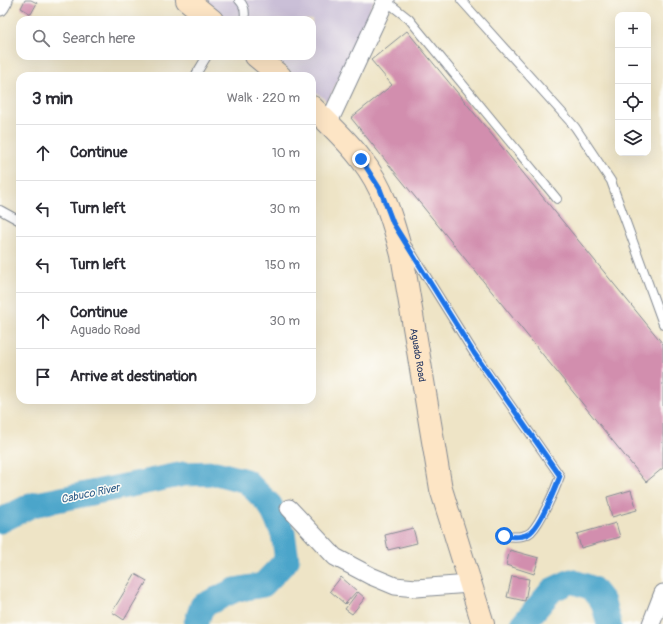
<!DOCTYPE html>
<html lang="en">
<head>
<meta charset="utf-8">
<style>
  :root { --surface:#fff; --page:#f2f2f3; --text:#2b2b33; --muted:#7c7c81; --line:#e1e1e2 }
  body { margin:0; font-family:Pangolin,sans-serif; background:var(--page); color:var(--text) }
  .controls { position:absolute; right:12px; top:12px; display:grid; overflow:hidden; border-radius:8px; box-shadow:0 4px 16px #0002 }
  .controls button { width:36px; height:36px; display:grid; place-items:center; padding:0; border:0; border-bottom:1px solid var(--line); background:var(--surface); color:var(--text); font:20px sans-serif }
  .stop { position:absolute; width:12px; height:12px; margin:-9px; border:3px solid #1a73e8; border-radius:50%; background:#fff }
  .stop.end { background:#1a73e8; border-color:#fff; box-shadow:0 1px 4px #0008 }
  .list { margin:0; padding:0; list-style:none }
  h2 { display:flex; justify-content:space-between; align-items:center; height:52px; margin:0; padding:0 16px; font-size:17px }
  h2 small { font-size:13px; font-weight:400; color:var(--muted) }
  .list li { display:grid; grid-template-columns:26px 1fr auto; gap:12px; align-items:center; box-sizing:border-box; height:56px; padding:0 16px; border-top:1px solid var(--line) }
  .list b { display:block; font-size:15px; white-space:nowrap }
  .list p { margin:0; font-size:13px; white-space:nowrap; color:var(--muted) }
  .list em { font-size:13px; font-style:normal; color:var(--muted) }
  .icon { flex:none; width:22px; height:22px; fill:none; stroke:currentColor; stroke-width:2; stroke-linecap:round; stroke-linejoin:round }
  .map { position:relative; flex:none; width:663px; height:624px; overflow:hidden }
  .search { position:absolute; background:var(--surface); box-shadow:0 4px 16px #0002; left:16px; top:16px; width:300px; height:44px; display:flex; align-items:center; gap:10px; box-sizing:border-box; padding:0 14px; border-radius:12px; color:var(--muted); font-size:15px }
  .panel { position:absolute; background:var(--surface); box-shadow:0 4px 16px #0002; left:16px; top:72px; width:300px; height:332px; border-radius:12px }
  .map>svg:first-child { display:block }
</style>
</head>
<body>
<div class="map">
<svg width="663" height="624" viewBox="0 0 663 624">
  <rect width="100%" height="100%" fill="#fdfcf7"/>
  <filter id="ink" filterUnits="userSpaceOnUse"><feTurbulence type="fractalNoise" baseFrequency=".025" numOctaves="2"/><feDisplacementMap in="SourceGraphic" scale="8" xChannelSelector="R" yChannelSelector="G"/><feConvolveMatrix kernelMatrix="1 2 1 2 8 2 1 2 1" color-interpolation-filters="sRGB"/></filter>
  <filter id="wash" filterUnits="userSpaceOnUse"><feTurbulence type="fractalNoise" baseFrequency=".012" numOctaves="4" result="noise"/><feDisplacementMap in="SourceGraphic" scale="16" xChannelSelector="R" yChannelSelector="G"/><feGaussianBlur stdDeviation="0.9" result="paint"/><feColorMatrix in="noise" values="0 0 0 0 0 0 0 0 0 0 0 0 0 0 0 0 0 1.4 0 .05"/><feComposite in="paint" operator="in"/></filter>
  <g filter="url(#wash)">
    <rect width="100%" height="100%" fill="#eee4c6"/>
    <polygon fill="#cabfd7" points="204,0 374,0 328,102 312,89 312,76 296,76 272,56 312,56 312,20 229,20"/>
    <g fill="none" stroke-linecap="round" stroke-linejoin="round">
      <g stroke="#4ca5ca" stroke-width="25">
        <polyline points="0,521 32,505 184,474 216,473 246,481 270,505 283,533 287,560 263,585 235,590 202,606 196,624"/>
        <polyline points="523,624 552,590 571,581 592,588 603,602 609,624"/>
      </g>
    </g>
    <g id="blocks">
      <g fill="#d28eae">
        <polygon points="25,0 31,0 37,3 31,14 21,8"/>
        <polygon points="407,31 663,344 663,468 646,482 351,118 392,85 371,60"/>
        <polygon points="631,490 637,510 612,517 607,497"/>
        <polygon points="616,523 620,537 581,548 577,534"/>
        <polygon points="413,528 417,543 388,550 385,535"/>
        <polygon points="510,550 539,558 534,574 506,565"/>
        <polygon points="135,574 147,581 124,620 112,612"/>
        <polygon points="512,576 529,579 525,601 507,597"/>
        <polygon points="341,577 357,591 345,604 330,591"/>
        <polygon points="358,592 365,598 352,614 345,609"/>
      </g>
    </g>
  </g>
  <g filter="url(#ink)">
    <use href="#blocks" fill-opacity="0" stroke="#848a92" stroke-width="1"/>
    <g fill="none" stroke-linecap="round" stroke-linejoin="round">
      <g stroke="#848a92" stroke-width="10">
        <g id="lane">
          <path d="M239 0C245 6 246 12 244 20"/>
          <polyline points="461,0 575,127 611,181 663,324"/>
          <polyline points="386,1 409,19 557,199"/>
          <polyline points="195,76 207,56"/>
          <polyline points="0,210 20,221"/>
          <path d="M408 247 474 353 560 476C555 490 541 522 531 532 524 538 513 537 504 536"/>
        </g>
      </g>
      <g stroke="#848a92" stroke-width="19">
        <g id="street">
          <polyline points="0,7 4,0"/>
          <polyline points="328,124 386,0"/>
          <polyline points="289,508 335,557 371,576 395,586 416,588 470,584"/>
          <polyline points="651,624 663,593"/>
        </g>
      </g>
      <g stroke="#848a92" stroke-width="24">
        <g id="secondary">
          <polyline points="187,0 212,20"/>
          <polyline points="256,56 280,76"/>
          <path id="s1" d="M312 107C328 123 347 140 361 159 383 186 393 221 402 255L441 489 483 624"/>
        </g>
      </g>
      <use href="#lane" stroke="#fff" stroke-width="8"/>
      <use href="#street" stroke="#fff" stroke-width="17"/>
      <use href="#secondary" stroke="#fde5c5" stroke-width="22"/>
    </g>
  </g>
  <g fill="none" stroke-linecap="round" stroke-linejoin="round" filter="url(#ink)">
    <path stroke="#1a73e8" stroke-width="5" d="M361 159 380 189 393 223 474 353 560 476C555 489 541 523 531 532 524 538 513 537 504 536"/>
  </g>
  <g text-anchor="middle" stroke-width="3" stroke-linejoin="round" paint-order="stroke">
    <g font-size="10" fill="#1b2f5e" stroke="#fdfcf7">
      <text dy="4" stroke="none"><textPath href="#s1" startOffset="278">Aguado Road</textPath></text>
    </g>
    <g font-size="11" font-style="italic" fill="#2f5e89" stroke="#fdfcf7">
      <text transform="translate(90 493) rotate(-12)" y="4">Cabuco River</text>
    </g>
  </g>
</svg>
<div class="controls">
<button>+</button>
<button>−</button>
<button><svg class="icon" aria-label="locate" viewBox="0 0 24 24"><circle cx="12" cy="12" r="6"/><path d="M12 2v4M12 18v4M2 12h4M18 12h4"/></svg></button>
<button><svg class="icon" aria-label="layers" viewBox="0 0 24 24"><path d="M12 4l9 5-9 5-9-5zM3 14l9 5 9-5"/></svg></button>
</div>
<div class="stop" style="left:504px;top:536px"></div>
<div class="stop end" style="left:361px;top:159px"></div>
<div class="search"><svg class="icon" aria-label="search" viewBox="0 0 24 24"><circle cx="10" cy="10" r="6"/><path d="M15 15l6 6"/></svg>Search here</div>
<section class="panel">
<h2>3 min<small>Walk · 220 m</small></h2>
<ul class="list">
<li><svg class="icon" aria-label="ahead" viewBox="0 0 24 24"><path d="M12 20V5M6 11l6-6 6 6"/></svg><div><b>Continue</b></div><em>10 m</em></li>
<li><svg class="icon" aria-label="left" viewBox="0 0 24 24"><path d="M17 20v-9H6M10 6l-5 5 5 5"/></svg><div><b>Turn left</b></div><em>30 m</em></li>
<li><svg class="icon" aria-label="left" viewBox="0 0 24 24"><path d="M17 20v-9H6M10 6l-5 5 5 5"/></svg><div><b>Turn left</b></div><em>150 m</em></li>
<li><svg class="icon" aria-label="ahead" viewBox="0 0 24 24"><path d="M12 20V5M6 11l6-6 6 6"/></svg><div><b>Continue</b><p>Aguado Road</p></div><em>30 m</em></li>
<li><svg class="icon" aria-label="arrive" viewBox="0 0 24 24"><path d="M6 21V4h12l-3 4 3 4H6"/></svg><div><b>Arrive at destination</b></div></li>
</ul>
</section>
</div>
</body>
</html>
